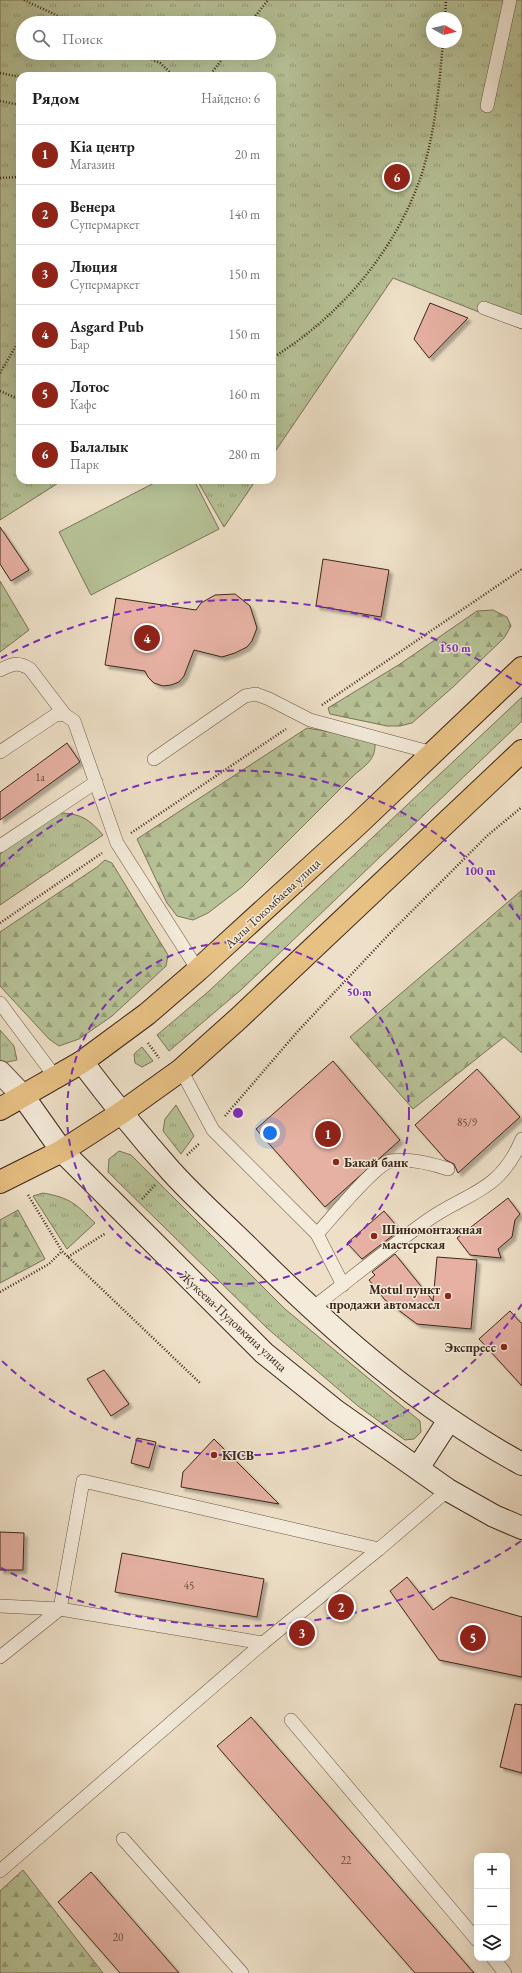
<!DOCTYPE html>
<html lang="ru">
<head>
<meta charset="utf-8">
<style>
  :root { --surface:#fff; --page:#f2f2f2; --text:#222; --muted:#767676; --line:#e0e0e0; --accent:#8f2418 }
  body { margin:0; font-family:"EB Garamond",serif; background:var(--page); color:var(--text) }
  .controls { position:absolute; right:12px; bottom:12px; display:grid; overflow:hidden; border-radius:8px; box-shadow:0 4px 16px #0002 }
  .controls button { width:36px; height:36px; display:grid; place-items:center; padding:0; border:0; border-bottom:1px solid var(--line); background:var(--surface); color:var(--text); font:20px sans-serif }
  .compass { position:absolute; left:426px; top:12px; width:36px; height:36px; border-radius:50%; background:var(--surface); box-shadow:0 4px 16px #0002; rotate:98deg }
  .you { position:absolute; left:270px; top:1133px; width:14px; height:14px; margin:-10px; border:3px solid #fff; border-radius:50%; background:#1a73e8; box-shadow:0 0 0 6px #1a73e833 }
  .badge { display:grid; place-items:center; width:26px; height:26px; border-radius:50%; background:var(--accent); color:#fff; font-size:13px; font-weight:700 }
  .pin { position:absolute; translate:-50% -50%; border:2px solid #fff; box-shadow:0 1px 4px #0006 }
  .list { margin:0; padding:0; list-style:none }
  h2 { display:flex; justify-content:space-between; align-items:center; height:52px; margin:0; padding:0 16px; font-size:17px }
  h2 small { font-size:13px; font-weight:400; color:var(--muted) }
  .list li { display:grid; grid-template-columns:26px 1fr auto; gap:12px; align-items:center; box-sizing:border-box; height:60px; padding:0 16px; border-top:1px solid var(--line) }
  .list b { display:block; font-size:15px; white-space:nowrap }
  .list p { margin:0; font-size:13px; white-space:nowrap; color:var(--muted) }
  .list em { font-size:13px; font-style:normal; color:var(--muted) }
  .icon { flex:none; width:22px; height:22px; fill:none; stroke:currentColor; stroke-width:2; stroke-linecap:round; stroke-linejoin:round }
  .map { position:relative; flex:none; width:522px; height:1973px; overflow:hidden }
  .search { position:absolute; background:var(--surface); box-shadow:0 4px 16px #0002; left:16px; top:16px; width:260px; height:44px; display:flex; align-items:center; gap:10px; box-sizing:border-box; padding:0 14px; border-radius:22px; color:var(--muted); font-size:15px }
  .panel { position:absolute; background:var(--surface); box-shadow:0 4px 16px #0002; left:16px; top:72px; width:260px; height:412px; border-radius:12px }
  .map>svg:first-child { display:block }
</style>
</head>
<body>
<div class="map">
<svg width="522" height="1973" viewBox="0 0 522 1973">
  <defs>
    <pattern id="grass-tufts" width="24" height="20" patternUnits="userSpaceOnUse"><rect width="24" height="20" fill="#b7c297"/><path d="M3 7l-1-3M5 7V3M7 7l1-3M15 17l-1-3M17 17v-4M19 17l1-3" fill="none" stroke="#969e7a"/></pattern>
    <pattern id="forest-firs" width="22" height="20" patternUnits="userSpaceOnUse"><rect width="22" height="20" fill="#b7c297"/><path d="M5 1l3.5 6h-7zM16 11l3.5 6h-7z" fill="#969e7a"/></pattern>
    <filter id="shadow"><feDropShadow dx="3.5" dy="3.5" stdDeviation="1" flood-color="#0004"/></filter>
  </defs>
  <rect width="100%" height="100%" fill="#eee0c8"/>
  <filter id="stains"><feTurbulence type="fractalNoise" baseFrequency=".005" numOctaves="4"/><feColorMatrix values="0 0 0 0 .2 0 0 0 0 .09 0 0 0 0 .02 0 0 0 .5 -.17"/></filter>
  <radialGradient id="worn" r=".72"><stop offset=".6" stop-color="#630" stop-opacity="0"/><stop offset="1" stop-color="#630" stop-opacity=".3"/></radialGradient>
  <g fill="url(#grass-tufts)" stroke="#7a7458" fill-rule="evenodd">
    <path d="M0 0H522V329L393 278 272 456V76H20V480H63L0 520ZM432 18H456V42H432ZM23 23H269V53H23Z"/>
    <polygon points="197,480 256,480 224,527"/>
    <polygon points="0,581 29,630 0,652"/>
    <polygon points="522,697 522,721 242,989 169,1051 157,1035 209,991"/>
    <path d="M62 813C82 814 90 820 103 835L0 905V854L52 816Z"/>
    <polygon points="0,1030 14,1046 17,1060 3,1063 0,1060"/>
    <polygon points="142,1047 153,1061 142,1067 135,1063 134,1054"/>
    <polygon points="176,1105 194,1136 181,1154 163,1131 165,1119"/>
    <polygon points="119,1151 131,1155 285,1309 420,1421 421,1432 414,1439 405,1440 358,1406 267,1328 108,1172 109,1159"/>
    <path d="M43 1193C71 1198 76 1204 95 1223L67 1249 33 1196Z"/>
  </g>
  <g fill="url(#forest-firs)" stroke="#7a7458">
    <polygon points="493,610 507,617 511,626 504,638 453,687 412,723 400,726 387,726 330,714 328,708 400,664 477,611"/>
    <path d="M307 728 360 737 375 742C376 761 365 765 352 777L242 887 208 913 193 920 177 916 167 903 137 839Z"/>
    <polygon points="105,860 112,863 168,955 166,966 112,1016 79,1039 59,1046 49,1039 0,986 0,932 97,867"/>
    <polygon points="522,890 522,1053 504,1037 413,1109 350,1037"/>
    <polygon points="18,1210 45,1259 0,1283 0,1220"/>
    <polygon points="23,1870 103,1973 0,1973 0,1891"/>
  </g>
  <polygon fill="#b7c297" stroke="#7a7458" points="160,480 194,480 219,529 91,595 59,532"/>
  <g fill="#e6b1a3" stroke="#3c2719" filter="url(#shadow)">
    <polygon points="430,303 468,318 429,358 414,339"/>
    <polygon points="0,527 29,570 11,581 0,564"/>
    <polygon points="323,559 389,570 381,617 316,606"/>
    <polygon points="235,594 250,606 257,628 252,641 247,647 235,653 222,657 194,650 184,676 179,682 171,685 163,686 154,683 148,677 145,671 105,665 116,598 196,610 201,603 215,595"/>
    <polygon points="67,743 80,762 0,820 0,792"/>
    <polygon points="333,1061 400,1140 325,1207 256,1129"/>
    <polygon points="477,1069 520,1117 458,1173 454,1164 446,1160 415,1125"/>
    <polygon points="508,1198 520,1214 515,1220 512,1237 498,1249 501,1258 470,1255 457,1238"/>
    <polygon points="384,1211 400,1230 362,1259 347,1243"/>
    <polygon points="395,1254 433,1301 437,1257 477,1260 471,1329 417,1324 385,1300 369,1280 375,1275 372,1272"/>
    <polygon points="510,1311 522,1324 522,1386 479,1339"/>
    <polygon points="104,1370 129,1404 111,1416 87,1379"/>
    <polygon points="137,1438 156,1442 149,1468 131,1463"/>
    <polygon points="214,1439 279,1504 181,1487 183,1472"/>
    <polygon points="0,1532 24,1533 23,1570 0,1570"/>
    <polygon points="122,1553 264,1579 257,1617 115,1592"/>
    <polygon points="407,1577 433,1610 451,1597 522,1617 522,1677 439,1660 390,1591"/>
    <polygon points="515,1704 522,1705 522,1773 500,1767"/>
    <polygon points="251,1717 474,1973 415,1973 217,1746"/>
    <polygon points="91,1872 179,1973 120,1973 58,1902"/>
  </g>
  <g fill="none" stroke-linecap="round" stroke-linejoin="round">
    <g stroke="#685545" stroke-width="14">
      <g id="service">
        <polyline points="487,106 510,0"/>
        <polyline points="484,308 522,322"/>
        <path d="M0 670C12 664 18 661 30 669L65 715"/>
        <polyline points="0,752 57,714 65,715 74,721 117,843 198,970"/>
        <polyline points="154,759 245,696 256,694 269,699 310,720 433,753"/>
        <polyline points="0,846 96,782"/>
        <polyline points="0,1003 56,1078"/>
        <polyline points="181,1070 213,1130 317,1234 343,1285"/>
        <path d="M317 1234C330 1220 375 1164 391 1161 410 1158 430 1163 448 1169"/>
        <path d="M311 1309C349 1280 386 1250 425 1222 466 1192 499 1194 522 1139"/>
        <polyline points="0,1606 60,1609 83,1481 379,1549"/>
        <polyline points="0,1657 60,1609 263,1643"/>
        <polyline points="291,1720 477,1940"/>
        <polyline points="123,1839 242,1973"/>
        <polyline points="0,1871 263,1643 379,1549 448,1490"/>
        <polyline points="493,1958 505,1973"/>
      </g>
    </g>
    <g stroke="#685545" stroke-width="24">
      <polyline id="tertiary" points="0,1072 23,1096"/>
    </g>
    <g stroke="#3c2719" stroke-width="24">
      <g id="secondary">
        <path d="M82 1062C110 1099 139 1135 170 1170 196 1199 226 1225 254 1253 335 1333 421 1409 522 1464"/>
        <polyline points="23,1096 62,1151 264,1353 336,1411 448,1490 494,1516 522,1528"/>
        <polyline points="418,1468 449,1420"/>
      </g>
    </g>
    <g stroke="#3c2719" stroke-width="24">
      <g id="primary">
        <polyline points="0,1109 82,1062 147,1014 198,970 357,825 522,668"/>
        <polyline points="0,1182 62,1151 121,1113 181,1070 239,1018 522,751"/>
      </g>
    </g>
    <g stroke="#3c2719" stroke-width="2.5" stroke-dasharray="1 2" stroke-linecap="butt">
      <polyline points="24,0 73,23"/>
      <polyline points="445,18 446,0"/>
      <polyline points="250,23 268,0"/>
      <polyline points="138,53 160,63 174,76"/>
      <polyline points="0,73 20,77"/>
      <polyline points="209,76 227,53"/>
      <polyline points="0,101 20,105"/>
      <polyline points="0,178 20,177"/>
      <path d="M272 358C338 318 394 253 420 179 435 136 439 87 443 42"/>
      <polyline points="0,373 20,339"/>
      <polyline points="0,391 20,400"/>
      <polyline points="322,705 522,569"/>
      <polyline points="131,833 286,729"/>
      <polyline points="0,923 102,853"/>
      <polyline points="148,1043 159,1058"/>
      <polyline points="225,1116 298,1031 394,929 488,835 522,807"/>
      <polyline points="187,1155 200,1143"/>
      <polyline points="28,1195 62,1251 201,1384"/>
      <polyline points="142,1199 155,1185"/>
      <polyline points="68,1257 106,1233"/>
      <polyline points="0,1292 49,1264 62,1251"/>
    </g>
    <use href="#service" stroke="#f4ebdb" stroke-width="13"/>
    <use href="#tertiary" stroke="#f4ebdb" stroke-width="22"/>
    <use href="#secondary" stroke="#f4ebdb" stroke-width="22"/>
    <use href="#primary" stroke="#e7c084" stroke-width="22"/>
  </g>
  <g fill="none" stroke="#7b2cbf" stroke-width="2" stroke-dasharray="7 5">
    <circle cx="238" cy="1113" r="171"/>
    <path d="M522 1304A342 342 0 0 1 0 1359M0 867A342 342 0 0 1 522 922"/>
    <path d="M521 1541A513 513 0 0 1 1 1568M1 658A513 513 0 0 1 521 685"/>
  </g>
  <g fill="#8f2418" stroke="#f4ebdb" stroke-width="1.5">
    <circle cx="336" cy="1162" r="4"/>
    <circle cx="374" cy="1236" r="4"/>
    <circle cx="448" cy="1296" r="4"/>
    <circle cx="504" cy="1347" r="4"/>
    <circle cx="214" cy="1455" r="4"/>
  </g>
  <g text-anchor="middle" stroke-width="3" stroke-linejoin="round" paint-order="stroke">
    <g font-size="11" fill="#664a3c">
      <text x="40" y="781">1а</text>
      <text x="467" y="1126">85/9</text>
      <text x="189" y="1589">45</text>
      <text x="346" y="1864">22</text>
      <text x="118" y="1941">20</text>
    </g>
    <g font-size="13" fill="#3c2719" stroke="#f4ebdb">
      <text transform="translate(272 903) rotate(-43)" y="5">Аалы Токомбаева улица</text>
      <text transform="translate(234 1321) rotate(43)" y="5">Жукеева-Пудовкина улица</text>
    </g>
    <g font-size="13" font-weight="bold" fill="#3c2719" stroke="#f4ebdb" text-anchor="start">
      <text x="344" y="1167">Бакай банк</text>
      <text x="382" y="1234">Шиномонтажная<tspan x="382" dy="15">мастерская</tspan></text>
      <text x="440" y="1294" text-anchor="end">Motul пункт<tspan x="440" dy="15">продажи автомасел</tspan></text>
      <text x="496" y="1352" text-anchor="end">Экспресс</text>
      <text x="222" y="1460">KICB</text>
    </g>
  </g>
  <circle cx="238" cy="1113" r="6" fill="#7b2cbf" stroke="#f4ebdb" stroke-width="2"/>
  <g font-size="12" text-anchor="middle" font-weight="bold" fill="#7b2cbf" stroke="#f4ebdb" stroke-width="3" stroke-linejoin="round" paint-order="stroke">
    <text x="455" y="652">150 m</text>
    <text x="480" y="875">100 m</text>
    <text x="359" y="996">50 m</text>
  </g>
  <rect width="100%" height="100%" filter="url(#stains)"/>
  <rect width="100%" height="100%" fill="url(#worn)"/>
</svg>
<div class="controls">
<button>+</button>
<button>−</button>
<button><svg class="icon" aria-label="layers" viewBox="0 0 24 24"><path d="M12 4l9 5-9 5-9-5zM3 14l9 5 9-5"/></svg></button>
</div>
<svg class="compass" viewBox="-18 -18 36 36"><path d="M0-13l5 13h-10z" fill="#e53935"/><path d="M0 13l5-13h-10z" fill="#767676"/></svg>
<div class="you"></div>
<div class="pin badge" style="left:328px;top:1134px">1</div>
<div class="pin badge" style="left:341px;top:1607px">2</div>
<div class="pin badge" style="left:302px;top:1633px">3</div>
<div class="pin badge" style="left:147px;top:638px">4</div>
<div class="pin badge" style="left:473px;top:1638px">5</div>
<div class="pin badge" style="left:397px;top:177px">6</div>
<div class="search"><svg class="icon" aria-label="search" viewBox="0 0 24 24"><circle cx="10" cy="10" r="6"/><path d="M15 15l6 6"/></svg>Поиск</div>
<section class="panel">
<h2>Рядом<small>Найдено: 6</small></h2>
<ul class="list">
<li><span class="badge">1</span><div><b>Kia центр</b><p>Магазин</p></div><em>20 m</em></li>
<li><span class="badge">2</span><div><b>Венера</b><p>Супермаркет</p></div><em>140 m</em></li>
<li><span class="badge">3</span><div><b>Люция</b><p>Супермаркет</p></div><em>150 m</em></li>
<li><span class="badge">4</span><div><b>Asgard Pub</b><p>Бар</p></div><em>150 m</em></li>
<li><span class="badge">5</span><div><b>Лотос</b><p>Кафе</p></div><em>160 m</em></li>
<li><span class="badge">6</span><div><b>Балалык</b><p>Парк</p></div><em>280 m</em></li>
</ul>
</section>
</div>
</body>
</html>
